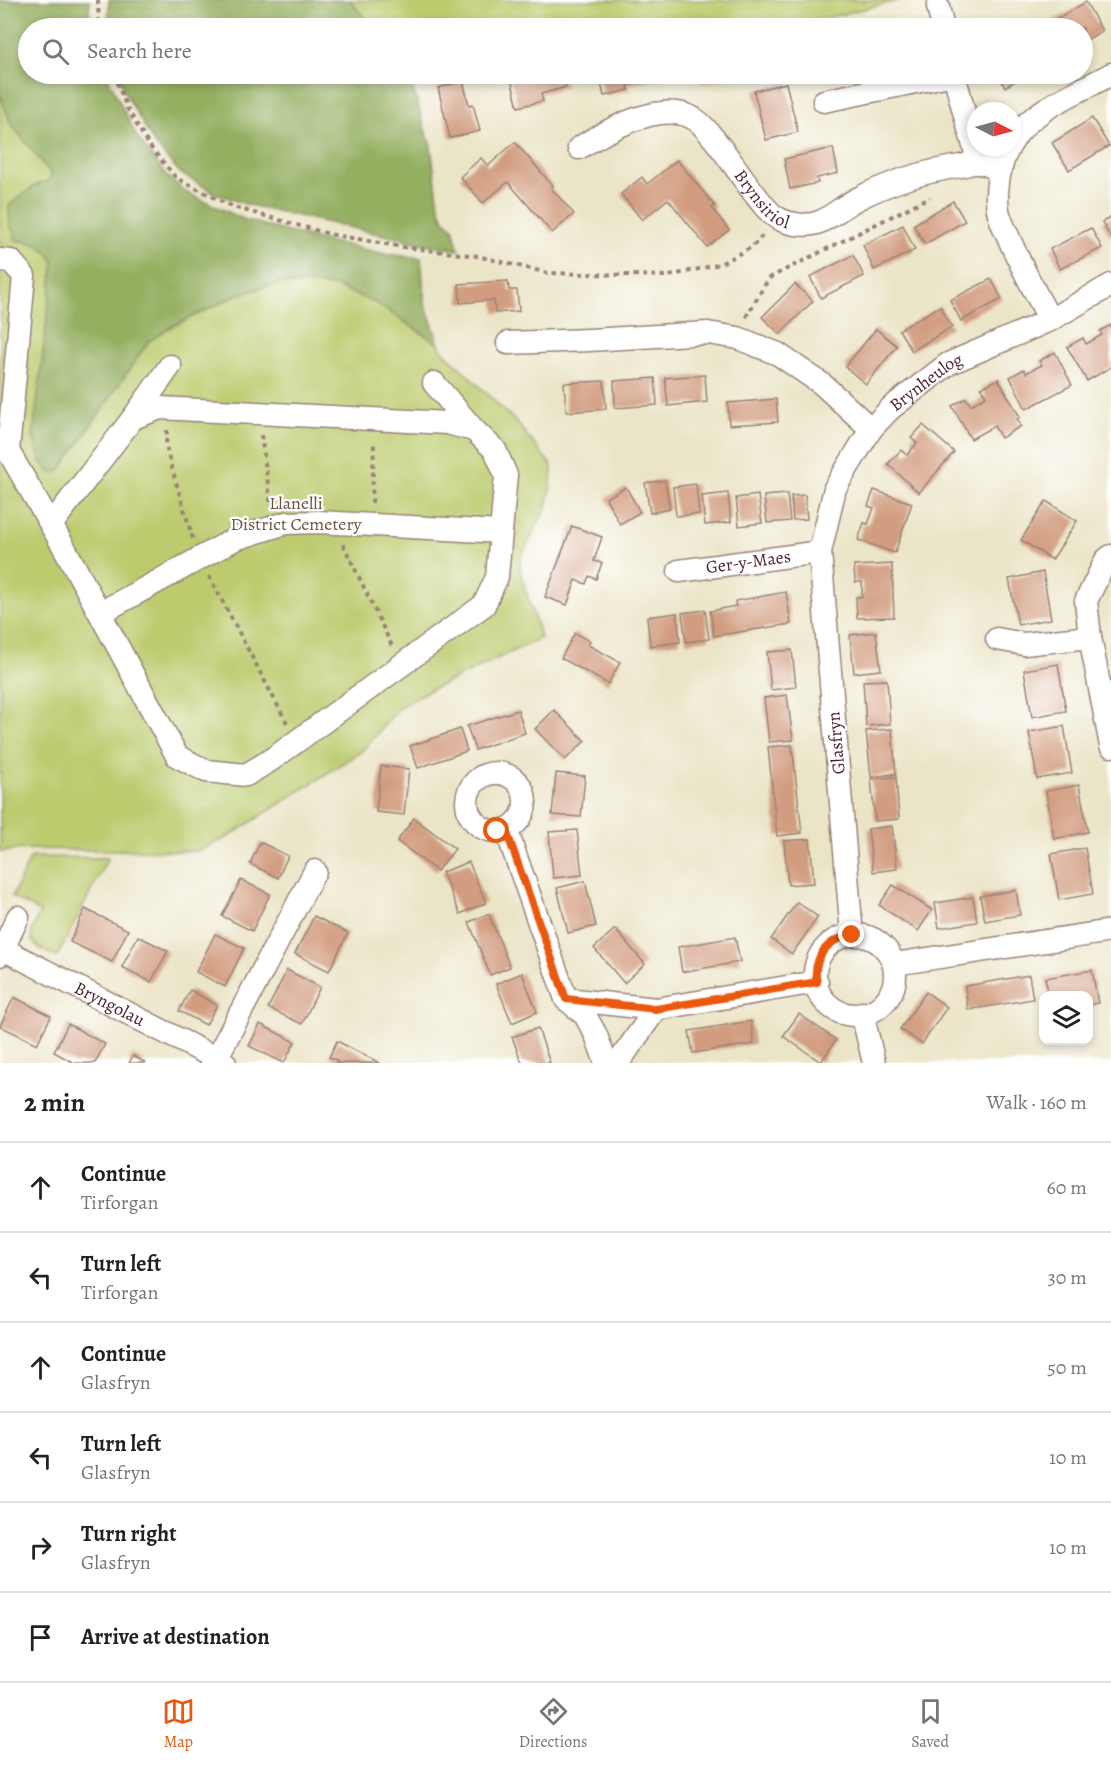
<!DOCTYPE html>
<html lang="en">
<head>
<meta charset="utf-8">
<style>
  :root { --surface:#fff; --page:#f2f2f2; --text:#222; --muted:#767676; --line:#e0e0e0; --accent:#ea580c }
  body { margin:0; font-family:Alegreya,serif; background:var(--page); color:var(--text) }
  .controls { position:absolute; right:18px; bottom:18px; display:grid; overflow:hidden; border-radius:12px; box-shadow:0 3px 9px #0003 }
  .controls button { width:54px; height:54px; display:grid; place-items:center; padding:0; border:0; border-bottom:2px solid var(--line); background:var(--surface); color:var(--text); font:30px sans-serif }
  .compass { position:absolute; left:967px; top:102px; width:54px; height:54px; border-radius:50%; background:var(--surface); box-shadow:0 3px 9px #0003; rotate:96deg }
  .stop { position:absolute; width:18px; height:18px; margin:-14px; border:4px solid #ea580c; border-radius:50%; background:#fff }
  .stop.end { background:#ea580c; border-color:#fff; box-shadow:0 2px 6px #0008 }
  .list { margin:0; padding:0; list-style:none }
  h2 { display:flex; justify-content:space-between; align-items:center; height:78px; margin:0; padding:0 24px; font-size:26px }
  h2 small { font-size:20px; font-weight:400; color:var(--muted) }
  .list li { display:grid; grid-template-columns:39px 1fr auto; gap:18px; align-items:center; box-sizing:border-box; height:90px; padding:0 24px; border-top:2px solid var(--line) }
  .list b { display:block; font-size:22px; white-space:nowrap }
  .list p { margin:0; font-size:20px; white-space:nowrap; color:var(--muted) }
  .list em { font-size:20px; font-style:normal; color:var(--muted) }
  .icon { flex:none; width:33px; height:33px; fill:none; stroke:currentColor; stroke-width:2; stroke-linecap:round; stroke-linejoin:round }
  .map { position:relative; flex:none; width:1111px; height:1063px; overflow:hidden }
  .search { position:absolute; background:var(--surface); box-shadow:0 3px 9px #0003; left:18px; right:18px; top:18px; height:66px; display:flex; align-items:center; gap:15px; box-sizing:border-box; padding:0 21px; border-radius:33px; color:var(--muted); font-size:22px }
  .sheet { height:618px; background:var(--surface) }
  nav { display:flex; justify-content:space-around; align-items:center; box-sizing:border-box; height:84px; border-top:2px solid var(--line); background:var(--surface); font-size:16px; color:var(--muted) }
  nav a { display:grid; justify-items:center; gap:3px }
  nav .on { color:var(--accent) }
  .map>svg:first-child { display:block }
</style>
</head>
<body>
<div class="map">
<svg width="1111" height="1063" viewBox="0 0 1111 1063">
  <rect width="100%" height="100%" fill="#fff"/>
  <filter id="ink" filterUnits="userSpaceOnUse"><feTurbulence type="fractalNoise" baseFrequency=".0167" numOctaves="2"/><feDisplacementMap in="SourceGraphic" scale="12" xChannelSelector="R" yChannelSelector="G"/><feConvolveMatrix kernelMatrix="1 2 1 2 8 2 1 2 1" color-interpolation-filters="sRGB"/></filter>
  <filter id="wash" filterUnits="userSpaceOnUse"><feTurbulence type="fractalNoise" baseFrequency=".008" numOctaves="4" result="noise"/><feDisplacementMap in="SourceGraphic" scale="24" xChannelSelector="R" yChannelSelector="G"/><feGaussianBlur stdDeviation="1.35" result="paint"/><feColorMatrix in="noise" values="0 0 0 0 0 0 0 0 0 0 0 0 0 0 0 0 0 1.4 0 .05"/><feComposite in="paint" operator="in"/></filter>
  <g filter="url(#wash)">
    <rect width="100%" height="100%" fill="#ebe5c7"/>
    <g fill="#bbcb6d" stroke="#82754c" stroke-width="1.5">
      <polygon points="350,0 900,0 798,25 698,24 659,21 586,28 372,28"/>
      <path d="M0 94 11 124 52 175 47 181 36 185 16 240C36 243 42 245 54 261L33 437 59 472 148 342 169 328 239 294 280 283 334 285 374 302 439 344 442 350 517 423 552 466 551 487 547 506 521 557 520 565 521 575 541 638 424 693 401 706 362 751 228 837 198 851 23 849 0 852Z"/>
      <path d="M31 857 108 858 57 957C27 943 26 941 40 912L12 897Z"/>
    </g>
    <g fill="#94af60" stroke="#6f6746" stroke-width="1.5">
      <path d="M0 0H90L89 11 92 28H28V74H106L137 137 167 176 187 193 243 219 284 231 385 254 421 258 425 303 439 344 374 302 334 286 280 283 239 294 169 328 148 342 59 472H49L41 461 33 437 54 261C42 245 36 243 16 240L10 225 9 205 36 185 47 181 52 175 11 124 0 94Z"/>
      <polygon points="109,0 350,0 372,28 108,28"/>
      <polygon points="119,74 404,74 414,91 428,140 430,140 439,206 444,220 453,228 459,250 424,244 245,204 213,192 180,173 154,143 126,95"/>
    </g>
    <g id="blocks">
      <g fill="#d19c7f">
        <polygon points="1086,2 1102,31 1083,42 1083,28 1046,28 1044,26"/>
        <polygon points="515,74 563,74 566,87 541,94 543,101 518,107 510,75"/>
        <polygon points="599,74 675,74 628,85 629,90 604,96"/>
        <polygon points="700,74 729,74 730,77 702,83"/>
        <polygon points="998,74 1028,74 1005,87"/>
        <polygon points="463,81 469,105 473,104 480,131 450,138 438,88"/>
        <polygon points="786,83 798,132 766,140 754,91"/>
        <polygon points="1092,118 1109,146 1069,170 1052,143"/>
        <polygon points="515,142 553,186 551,188 574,214 552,233 508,182 483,203 460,177 481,158 488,166"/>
        <polygon points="833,148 838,173 817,178 818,183 790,189 784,159"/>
        <polygon points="677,160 715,206 712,208 729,230 707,247 668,199 642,220 621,194 642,177 647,184"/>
        <polygon points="953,201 965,221 925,244 913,225"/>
        <polygon points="1111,217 1111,238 1102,222"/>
        <polygon points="903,225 915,250 874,270 863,245"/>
        <polygon points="1091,228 1102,248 1060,269 1050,249"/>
        <polygon points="853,255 864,276 821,298 810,277"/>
        <polygon points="991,279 1002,299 961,321 950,300"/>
        <polygon points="508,281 509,290 517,290 519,311 495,313 494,300 460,303 459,284"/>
        <polygon points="795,284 813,301 780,334 762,317"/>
        <polygon points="940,306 952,327 912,351 899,330"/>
        <polygon points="1111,325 1111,367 1087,381 1067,347 1083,338 1086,344 1102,335 1100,331"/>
        <polygon points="876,329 897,346 866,384 845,367"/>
        <polygon points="1055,352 1072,385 1026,409 1010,377 1024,369 1026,373 1042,365 1039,361"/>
        <polygon points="705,375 707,402 668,406 665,378"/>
        <polygon points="655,378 657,405 615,408 614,381"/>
        <polygon points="998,379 1020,417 1017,419 1021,426 1001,438 994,426 971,439 952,406 966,398 971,405 986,396 981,388"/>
        <polygon points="604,381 606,409 566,412 564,383"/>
        <polygon points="776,399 778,422 729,425 728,403"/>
        <polygon points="923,425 954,452 919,493 888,464 901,450 907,455 917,443 911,438"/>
        <polygon points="665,480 670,509 650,513 645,483"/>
        <polygon points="696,484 699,514 676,516 673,487"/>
        <polygon points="626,487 640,512 620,524 606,498"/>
        <polygon points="874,490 912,503 895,553 858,540 864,523 868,524 874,508 868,506"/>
        <polygon points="728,493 731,522 705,525 702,496"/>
        <polygon points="787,494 790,521 767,523 764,496"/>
        <polygon points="758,495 762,523 739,526 736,498"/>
        <polygon points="805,495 807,519 793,520 791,496"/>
        <polygon points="1046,501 1077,521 1052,560 1021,540"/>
        <polygon points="572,526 602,537 594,561 602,563 596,579 589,576 586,584 576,580 567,605 545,597"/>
        <polygon points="892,564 894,617 857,618 856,597 862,597 862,582 855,582 854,566"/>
        <polygon points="1043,572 1051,619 1018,625 1009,579"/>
        <polygon points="786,592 791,624 714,636 710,611 736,606 735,601"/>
        <polygon points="705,610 709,639 686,642 682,613"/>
        <polygon points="677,613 680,642 650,646 647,617"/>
        <polygon points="876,632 881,670 854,673 850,635"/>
        <polygon points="575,633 590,641 588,645 620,662 608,684 561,658"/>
        <polygon points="792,650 796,687 771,690 767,652"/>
        <polygon points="1058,664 1066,711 1032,717 1024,670"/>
        <polygon points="887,680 890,724 866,726 863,681"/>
        <polygon points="787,695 793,740 769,742 764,698"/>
        <polygon points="518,710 525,733 475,750 467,726"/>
        <polygon points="554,710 585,741 565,760 535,729"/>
        <polygon points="1064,726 1072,773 1037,779 1029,732"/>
        <polygon points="460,729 467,751 418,768 410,746"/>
        <polygon points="892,729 896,774 871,777 866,731"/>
        <polygon points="792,745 802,833 777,836 768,747"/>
        <polygon points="381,766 409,769 404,815 376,812"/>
        <polygon points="556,773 585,776 581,817 552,815"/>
        <polygon points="896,777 899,819 875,821 871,779"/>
        <polygon points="1079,785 1088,832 1054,839 1046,791"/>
        <polygon points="414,818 455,849 437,871 397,841"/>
        <polygon points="892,826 897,869 873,872 868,829"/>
        <polygon points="577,830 582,875 553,878 549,832"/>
        <polygon points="810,839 814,883 788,885 784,841"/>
        <polygon points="260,842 288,856 278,878 250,864"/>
        <polygon points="1085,848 1093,894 1059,900 1051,854"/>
        <polygon points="469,862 486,903 460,914 442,872"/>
        <polygon points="241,880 270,894 252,931 222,916"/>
        <polygon points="585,881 596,926 568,933 557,888"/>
        <polygon points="893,885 932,910 918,931 879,905"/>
        <polygon points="1016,890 1020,915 985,921 980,896"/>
        <polygon points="973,897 977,922 939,928 935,903"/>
        <polygon points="797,902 818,917 792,954 771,939"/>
        <polygon points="85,909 128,930 112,962 70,942"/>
        <polygon points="489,914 510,967 490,975 469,922"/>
        <polygon points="314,916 348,933 329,971 295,954"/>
        <polygon points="615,929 645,964 624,983 594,948"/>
        <polygon points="215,934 244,948 225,987 196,972"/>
        <polygon points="138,936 168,951 151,982 122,967"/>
        <polygon points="735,937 740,962 682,972 678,947"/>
        <polygon points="287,970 320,987 302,1024 268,1008"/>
        <polygon points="1092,970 1098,1003 1089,1005 1088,996 1049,996 1045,978"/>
        <polygon points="522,973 537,1012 512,1023 496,984"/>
        <polygon points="1029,975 1033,999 968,1010 965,986"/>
        <polygon points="190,990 217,1005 206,1025 179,1011"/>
        <polygon points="926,992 947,1007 922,1044 900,1029"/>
        <polygon points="14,997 51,1016 37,1044 0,1026"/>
        <polygon points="799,1014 836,1040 821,1062 783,1036"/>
        <polygon points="751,1021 754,1044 693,1053 689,1031"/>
        <polygon points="68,1024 105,1044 95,1063 74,1063 54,1052"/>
        <polygon points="260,1024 295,1042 284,1063 249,1046"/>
        <polygon points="538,1028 550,1063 522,1063 512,1037"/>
        <polygon points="337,1041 364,1055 380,1063 336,1063 337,1061 329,1057"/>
        <polygon points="133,1056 146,1063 129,1063"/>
      </g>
    </g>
  </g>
  <g filter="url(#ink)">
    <use href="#blocks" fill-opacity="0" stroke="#9a8279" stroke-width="1.5"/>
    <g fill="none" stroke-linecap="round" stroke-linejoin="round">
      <g stroke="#9a8279" stroke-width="25">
        <g id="minor">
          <polyline points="938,7 943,28"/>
          <polyline points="954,74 964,112 979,163"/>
          <polyline points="824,101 954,74"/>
          <path d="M1012 142C1030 109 1080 92 1111 74"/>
          <path d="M1009 147C999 165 995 190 998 210 1000 221 1006 231 1010 241 1022 268 1036 294 1050 320"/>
          <path id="s1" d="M579 148C608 130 669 94 701 124 719 142 738 172 754 193 767 210 774 221 796 224 823 229 835 210 857 199 888 183 926 171 961 166 966 165 973 162 979 163 986 163 994 168 1000 171"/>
          <polyline points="0,260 11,261 24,276 8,451 65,549 177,756 206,771 246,775 271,760 484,605 497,577 501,532 319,522 286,523 235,539 100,613"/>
          <polyline points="508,343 589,340 708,333 738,338 778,354 822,384 871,429"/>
          <polyline points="434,383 474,430"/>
          <polyline points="133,418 170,366"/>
          <polyline points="51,525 133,418 160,408 447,423 474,430 495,450 506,475 501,532"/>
          <polyline points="1111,556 1106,560 1086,601 1090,637 1111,746"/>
          <path id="s2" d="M679 571 820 552"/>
          <polyline points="997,639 1024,644 1090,637"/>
          <circle cx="496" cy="802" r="29"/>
          <polyline points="506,829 566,999 656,1009 817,982"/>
          <path id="s3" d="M852 935 820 552 835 488 871 429 891 408 948 364 1050 320 1111 285"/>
          <circle cx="855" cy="975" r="40"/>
          <path id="s4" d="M3 949 225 1063"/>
          <polyline points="0,955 18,917"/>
          <polyline points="894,964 1111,931"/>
          <polyline points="566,999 585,1015 596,1035 606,1063"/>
          <polyline points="862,1013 874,1063"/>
          <polyline points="216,1059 315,871"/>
          <polyline points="618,1063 656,1009"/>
        </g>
      </g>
      <g stroke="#9a8279" stroke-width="4" stroke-dasharray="4.5 4.5" stroke-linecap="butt">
        <polyline points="98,0 99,28"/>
        <polyline points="114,74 127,108 148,144 176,178 233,207 329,234 403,247 477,256 548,273 669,276 720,264 752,247 763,235"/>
        <polyline points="746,317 769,278 930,197"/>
        <polyline points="167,430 166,446 170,462 193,539"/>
        <polyline points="261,435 271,505"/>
        <polyline points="372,503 374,441"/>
        <polyline points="343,544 392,646"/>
        <polyline points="209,576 287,723"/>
      </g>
      <use href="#minor" stroke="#fff" stroke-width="22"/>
    </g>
  </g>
  <g fill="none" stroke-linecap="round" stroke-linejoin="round" filter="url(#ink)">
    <path stroke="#ea580c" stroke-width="8" d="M497 831 506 830 566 999 656 1009 817 982C813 967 820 950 833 942 838 938 846 937 852 935"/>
  </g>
  <g text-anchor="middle" stroke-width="4.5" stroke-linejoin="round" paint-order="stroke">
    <g font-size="18" fill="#4a1f2b" stroke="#fff">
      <text dy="6" stroke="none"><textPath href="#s1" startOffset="230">Brynsiriol</textPath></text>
      <text dy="6" stroke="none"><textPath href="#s3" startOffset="592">Brynheulog</textPath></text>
      <text dy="6" stroke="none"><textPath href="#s2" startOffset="70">Ger-y-Maes</textPath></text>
      <text transform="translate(836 743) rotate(-95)" y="6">Glasfryn</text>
      <text dy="6" stroke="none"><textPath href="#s4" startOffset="120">Bryngolau</textPath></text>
    </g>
    <g font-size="18" fill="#6c533f" stroke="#fff">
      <text x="296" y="509">Llanelli<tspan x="296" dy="21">District Cemetery</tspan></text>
    </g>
  </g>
</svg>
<div class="controls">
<button><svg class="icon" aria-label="layers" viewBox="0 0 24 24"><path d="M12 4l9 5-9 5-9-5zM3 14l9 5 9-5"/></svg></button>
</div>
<svg class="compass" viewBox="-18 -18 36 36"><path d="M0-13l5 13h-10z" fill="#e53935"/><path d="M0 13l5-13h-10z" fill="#767676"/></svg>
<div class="stop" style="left:497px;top:831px"></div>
<div class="stop end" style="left:852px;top:935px"></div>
<div class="search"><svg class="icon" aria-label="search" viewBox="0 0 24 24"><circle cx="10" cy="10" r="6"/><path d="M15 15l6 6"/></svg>Search here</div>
</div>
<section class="sheet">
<h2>2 min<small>Walk · 160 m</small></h2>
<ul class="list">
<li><svg class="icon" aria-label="ahead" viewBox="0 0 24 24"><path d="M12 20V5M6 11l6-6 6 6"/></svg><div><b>Continue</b><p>Tirforgan</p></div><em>60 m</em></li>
<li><svg class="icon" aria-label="left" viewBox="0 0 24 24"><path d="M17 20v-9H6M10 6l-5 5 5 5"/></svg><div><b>Turn left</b><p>Tirforgan</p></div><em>30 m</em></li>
<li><svg class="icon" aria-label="ahead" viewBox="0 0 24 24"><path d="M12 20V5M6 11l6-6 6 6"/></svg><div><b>Continue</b><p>Glasfryn</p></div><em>50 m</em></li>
<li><svg class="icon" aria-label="left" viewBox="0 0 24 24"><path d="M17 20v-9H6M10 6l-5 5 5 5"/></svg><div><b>Turn left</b><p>Glasfryn</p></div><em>10 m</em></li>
<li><svg class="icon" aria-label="right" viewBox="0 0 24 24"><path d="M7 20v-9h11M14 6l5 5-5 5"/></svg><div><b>Turn right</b><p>Glasfryn</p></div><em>10 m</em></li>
<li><svg class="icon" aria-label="arrive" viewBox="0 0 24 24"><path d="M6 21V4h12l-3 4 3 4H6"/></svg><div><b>Arrive at destination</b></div></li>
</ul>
</section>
<nav>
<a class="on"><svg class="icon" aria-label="map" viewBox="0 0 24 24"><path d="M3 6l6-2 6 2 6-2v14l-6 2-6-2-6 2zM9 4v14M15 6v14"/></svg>Map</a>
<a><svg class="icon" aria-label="directions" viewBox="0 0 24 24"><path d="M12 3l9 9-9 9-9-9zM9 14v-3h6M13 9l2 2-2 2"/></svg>Directions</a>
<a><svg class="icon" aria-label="saved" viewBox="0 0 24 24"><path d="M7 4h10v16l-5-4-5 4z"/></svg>Saved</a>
</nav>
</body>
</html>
